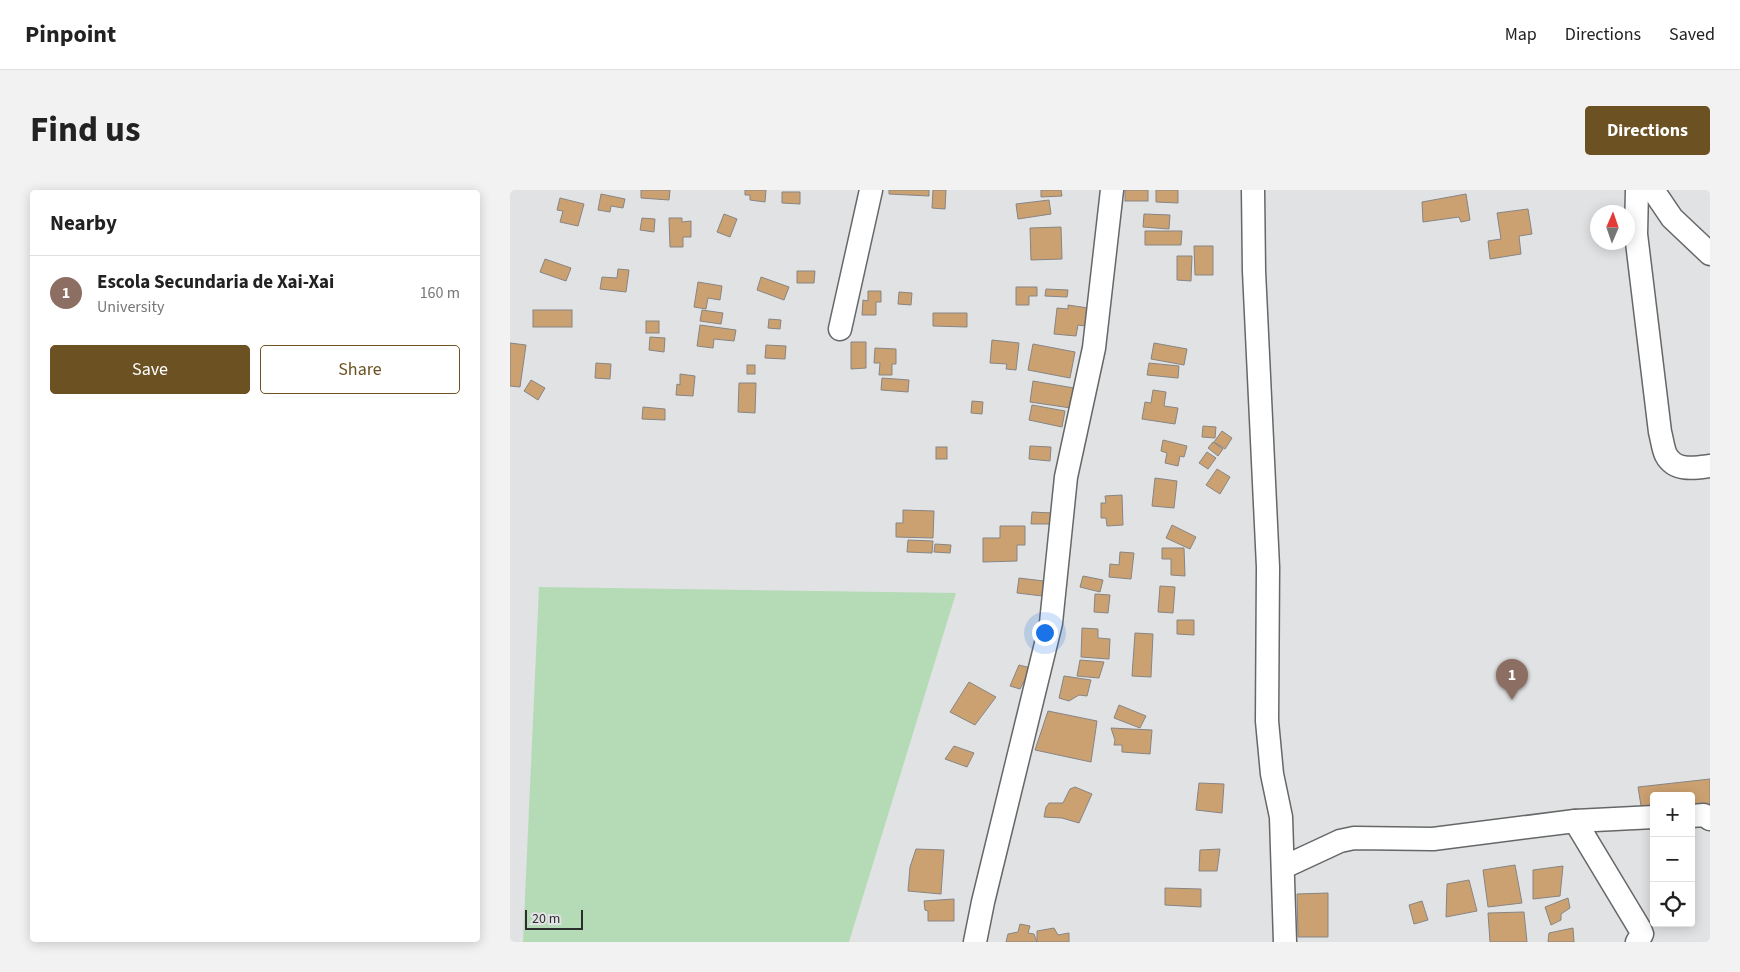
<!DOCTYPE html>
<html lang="en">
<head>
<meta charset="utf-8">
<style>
  :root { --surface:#fff; --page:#f2f2f2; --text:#222; --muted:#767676; --line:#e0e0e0; --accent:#6c5123 }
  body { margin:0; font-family:"Source Sans 3",sans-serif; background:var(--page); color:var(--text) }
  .controls { position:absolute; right:15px; bottom:15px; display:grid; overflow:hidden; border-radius:5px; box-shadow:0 2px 12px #0003 }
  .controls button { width:45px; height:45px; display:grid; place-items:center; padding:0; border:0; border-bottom:1px solid var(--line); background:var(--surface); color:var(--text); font:25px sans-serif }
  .compass { position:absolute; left:1080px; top:15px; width:45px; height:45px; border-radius:50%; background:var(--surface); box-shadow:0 2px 12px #0003; rotate:2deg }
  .scale { position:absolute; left:15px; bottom:12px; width:58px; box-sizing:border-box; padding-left:5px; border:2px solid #2d2d2e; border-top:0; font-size:14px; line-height:18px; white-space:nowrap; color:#2d2d2e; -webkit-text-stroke:4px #e1e2e3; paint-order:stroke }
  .you { position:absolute; left:534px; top:442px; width:18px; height:18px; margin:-12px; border:4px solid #fff; border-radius:50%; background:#1a73e8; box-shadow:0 0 0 8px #1a73e833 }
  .badge { display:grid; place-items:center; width:32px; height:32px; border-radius:50%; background:var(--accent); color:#fff; font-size:16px; font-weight:700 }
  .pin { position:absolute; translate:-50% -41px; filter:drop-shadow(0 1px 2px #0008) }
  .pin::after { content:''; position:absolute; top:26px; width:18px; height:15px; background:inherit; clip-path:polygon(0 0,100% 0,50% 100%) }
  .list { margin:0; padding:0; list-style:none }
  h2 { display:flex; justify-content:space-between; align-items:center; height:65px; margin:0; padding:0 20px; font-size:21px }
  h2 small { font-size:16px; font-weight:400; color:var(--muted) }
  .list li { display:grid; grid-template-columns:32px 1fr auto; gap:15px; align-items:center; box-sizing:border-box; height:75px; padding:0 20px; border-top:1px solid var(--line) }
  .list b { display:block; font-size:19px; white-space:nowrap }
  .list p { margin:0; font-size:16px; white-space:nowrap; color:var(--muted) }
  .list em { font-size:16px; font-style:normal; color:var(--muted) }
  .actions { display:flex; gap:10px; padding:15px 20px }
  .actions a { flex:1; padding:11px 0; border:1px solid var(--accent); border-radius:5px; text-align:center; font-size:18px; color:var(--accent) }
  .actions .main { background:var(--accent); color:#fff }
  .icon { flex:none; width:28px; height:28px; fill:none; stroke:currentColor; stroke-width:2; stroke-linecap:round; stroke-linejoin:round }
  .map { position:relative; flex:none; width:1200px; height:752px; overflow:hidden; border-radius:5px }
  header { display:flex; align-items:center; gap:30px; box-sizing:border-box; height:70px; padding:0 25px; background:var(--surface); border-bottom:1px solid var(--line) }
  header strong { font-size:24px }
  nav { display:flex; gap:28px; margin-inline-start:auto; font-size:18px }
  .intro { display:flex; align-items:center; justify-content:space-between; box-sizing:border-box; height:120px; padding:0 30px }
  h1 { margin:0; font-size:35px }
  .button { padding:12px 22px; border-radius:5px; background:var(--accent); color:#fff; font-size:18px; font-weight:700 }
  main { display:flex; gap:30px; padding:0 30px }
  aside { flex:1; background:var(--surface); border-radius:5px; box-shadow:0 2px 12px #0003 }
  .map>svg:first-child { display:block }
</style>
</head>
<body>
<header>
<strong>Pinpoint</strong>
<nav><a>Map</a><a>Directions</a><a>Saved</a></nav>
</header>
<div class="intro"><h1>Find us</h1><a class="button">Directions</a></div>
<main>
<aside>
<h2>Nearby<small></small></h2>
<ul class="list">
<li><span class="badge" style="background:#8d6e63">1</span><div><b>Escola Secundaria de Xai-Xai</b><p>University</p></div><em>160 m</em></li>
</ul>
<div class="actions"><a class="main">Save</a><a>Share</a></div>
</aside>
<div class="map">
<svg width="1200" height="752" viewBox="0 0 1200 752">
  <rect width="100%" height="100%" fill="#e1e2e3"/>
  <polygon fill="#b4dbb5" points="29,397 446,403 339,752 13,752"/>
  <g fill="#cca171" stroke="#868584">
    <polygon points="131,0 160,0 159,10 131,8"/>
    <polygon points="235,0 256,0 255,12 240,10 240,5 235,5"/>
    <polygon points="379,0 419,0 419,6 379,4"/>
    <polygon points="423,0 436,0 435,19 422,18"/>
    <polygon points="531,0 551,0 552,6 531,7"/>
    <rect x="615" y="0" width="23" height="11"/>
    <polygon points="646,0 668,0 668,13 646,12"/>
    <polygon points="272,2 290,2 290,14 272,13"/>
    <polygon points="91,4 115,9 113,18 101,16 100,22 88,20"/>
    <polygon points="956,4 960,30 951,32 949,27 913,32 912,12"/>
    <polygon points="50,8 74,14 68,36 50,32 53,21 47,20"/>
    <polygon points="539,10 541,24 508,29 506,14"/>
    <polygon points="1018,19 1022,44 1009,46 1011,64 980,69 978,51 991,49 987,23"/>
    <polygon points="214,24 227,29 220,47 207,42"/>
    <polygon points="634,24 660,25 659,39 633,37"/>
    <polygon points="132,28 145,29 144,42 130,40"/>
    <polygon points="159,28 172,28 172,32 181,31 181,47 173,47 173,57 160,57"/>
    <polygon points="551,37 552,69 521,70 520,38"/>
    <polygon points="635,41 672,41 671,55 635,55"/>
    <polygon points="684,56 703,56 703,85 685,85"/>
    <polygon points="667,66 682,66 681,91 667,90"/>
    <polygon points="35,69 61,78 56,91 30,82"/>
    <polygon points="108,79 119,80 116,102 90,99 92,87 107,88"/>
    <polygon points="287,81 305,81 304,93 287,93"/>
    <polygon points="251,87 279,97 274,110 247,100"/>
    <polygon points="188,92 212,96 210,110 198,108 196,119 184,117"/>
    <polygon points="506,97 527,97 527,106 519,106 519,115 506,115"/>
    <polygon points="536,99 558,100 557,107 535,106"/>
    <polygon points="358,101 371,101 371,112 366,112 366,125 352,125 353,110 358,111"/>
    <polygon points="389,102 402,103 401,115 388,114"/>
    <polygon points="558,115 578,118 575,136 568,135 566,146 544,144 547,118 558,119"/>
    <rect x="23" y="120" width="39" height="17"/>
    <polygon points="192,120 213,123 211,134 190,131"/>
    <polygon points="423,123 457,123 457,137 423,136"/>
    <polygon points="259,129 271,130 270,139 258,138"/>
    <rect x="136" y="131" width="13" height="12"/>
    <polygon points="190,135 226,140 224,151 204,149 203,158 187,156"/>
    <polygon points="140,147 155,148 154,162 139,160"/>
    <polygon points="482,150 509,153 506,180 496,179 497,174 480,173"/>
    <polygon points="341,152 356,152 356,178 341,179"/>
    <polygon points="0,153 16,155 10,197 0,196"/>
    <polygon points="644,153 677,159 674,175 641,169"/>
    <polygon points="523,154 565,162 560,188 518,180"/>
    <polygon points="256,155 276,156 275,169 255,168"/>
    <polygon points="365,158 386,159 386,174 382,174 382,185 369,185 370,173 364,173"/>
    <polygon points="86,173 101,174 100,189 85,188"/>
    <polygon points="639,173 669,176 668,188 637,185"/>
    <rect x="237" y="175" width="8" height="9"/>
    <polygon points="170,184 185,186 183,206 166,205 167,194 170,195"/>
    <polygon points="372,188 399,190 398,202 371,200"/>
    <polygon points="21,190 35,198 28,210 14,201"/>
    <polygon points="523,191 564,198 561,218 520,212"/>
    <polygon points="229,193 246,193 245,223 228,222"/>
    <polygon points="643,200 656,202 654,216 668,218 665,234 632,229 635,212 641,213"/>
    <polygon points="462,211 473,212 472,224 461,223"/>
    <polygon points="522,215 555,221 552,237 519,230"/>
    <polygon points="133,217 155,219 155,230 132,229"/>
    <polygon points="693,236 706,237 705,248 692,247"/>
    <polygon points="712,241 722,248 715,259 704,252"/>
    <polygon points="653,250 677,256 674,267 670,266 668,276 655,273 657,263 651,261"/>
    <polygon points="703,252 713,259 708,266 698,258"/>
    <polygon points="520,256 541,257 540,271 519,269"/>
    <rect x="426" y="257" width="11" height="12"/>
    <polygon points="697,262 706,268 698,279 689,273"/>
    <polygon points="707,279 720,287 710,304 696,295"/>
    <polygon points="645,288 667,291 664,318 642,316"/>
    <polygon points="612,305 613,335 597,336 596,328 591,328 591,313 596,313 595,306"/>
    <polygon points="393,320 424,321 423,348 386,347 386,333 393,333"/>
    <polygon points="522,322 542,323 542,334 521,334"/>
    <polygon points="662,335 686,347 680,359 656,348"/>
    <polygon points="490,336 515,336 515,355 507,355 507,371 473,372 473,348 490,348"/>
    <polygon points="398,350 423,351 422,363 397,362"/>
    <polygon points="425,354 441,355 440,363 424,362"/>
    <polygon points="652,358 674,358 675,386 661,385 661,369 652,369"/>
    <polygon points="610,362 624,363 621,389 599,387 600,374 609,375"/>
    <polygon points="573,386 593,390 590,402 570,397"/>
    <polygon points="509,388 542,392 541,407 507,403"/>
    <polygon points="650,396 665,397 663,423 648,422"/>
    <polygon points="585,404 600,405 598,423 584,422"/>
    <polygon points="667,430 684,430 684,445 667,444"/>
    <polygon points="572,438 588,439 588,448 600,449 599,469 571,467"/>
    <polygon points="625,443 643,444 641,487 622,486"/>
    <polygon points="570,470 594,472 589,488 567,486"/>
    <polygon points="509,475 521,478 510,499 500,496"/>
    <polygon points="554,486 581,490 577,506 569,505 559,511 549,508"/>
    <polygon points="459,492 486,507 465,535 440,522"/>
    <polygon points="609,515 636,526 630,538 604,528"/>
    <polygon points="538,521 587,531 581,572 525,560"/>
    <polygon points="601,538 642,540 640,564 612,562 612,555 604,555 605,550"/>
    <polygon points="444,556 464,563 457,577 435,569"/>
    <polygon points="1200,589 1200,618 1181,621 1181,606 1144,606 1144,626 1133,628 1128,597"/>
    <polygon points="689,593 714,594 712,623 686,620"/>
    <polygon points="565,597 582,604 569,633 552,628 534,627 536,617 539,613 553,613 560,599"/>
    <polygon points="406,659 434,660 431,704 398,701 400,677"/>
    <polygon points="710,659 707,681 689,681 690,660"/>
    <polygon points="1005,675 1012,713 978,717 973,680"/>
    <polygon points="1053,676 1050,706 1023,709 1023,680"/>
    <polygon points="959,690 967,721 936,727 937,694"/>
    <polygon points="655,698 691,699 691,717 655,715"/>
    <polygon points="818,703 818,747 788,747 787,704"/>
    <polygon points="1058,708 1060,718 1051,724 1051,730 1041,735 1035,717"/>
    <polygon points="444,709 444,731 418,731 418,721 415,720 414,711"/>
    <polygon points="912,711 918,730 904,734 899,715"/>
    <polygon points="1014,722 1017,752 980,752 978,723"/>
    <polygon points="510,734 520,736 518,743 524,744 527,752 496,752 498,744 508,742"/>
    <polygon points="544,738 548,745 559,743 559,752 527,752 527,741"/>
    <polygon points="1063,738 1064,752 1038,752 1039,743"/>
  </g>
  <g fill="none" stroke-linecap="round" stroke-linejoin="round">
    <g stroke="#666768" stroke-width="25">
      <g id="minor">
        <polyline points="743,0 744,81 758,377 757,531 762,584 771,627 775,752"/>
        <path d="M1127 0 1126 44 1150 242C1152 249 1153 259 1156 265 1165 282 1185 278 1200 276"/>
        <polyline points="1143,0 1162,28 1200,64"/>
        <polyline points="330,139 361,0"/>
        <polyline points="1181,626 1194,625 1200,629"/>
        <polyline points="1065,631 1130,739 1132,744 1127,752"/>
        <polyline points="774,677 830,651 844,648 923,649 1065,631 1144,627"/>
        <polyline points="465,752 473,712 541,433 556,287 584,158 602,0"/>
      </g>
    </g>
    <use href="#minor" stroke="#fff" stroke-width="22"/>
  </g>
</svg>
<div class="controls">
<button>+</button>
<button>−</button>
<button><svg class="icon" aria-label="locate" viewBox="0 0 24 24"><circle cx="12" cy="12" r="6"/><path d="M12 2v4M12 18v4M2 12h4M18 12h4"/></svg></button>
</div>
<svg class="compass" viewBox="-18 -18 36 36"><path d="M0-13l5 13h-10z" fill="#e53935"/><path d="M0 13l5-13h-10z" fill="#767676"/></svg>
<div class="scale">20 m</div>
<div class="you"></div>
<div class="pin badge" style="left:1002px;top:510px;background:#8d6e63">1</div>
</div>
</main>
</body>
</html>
